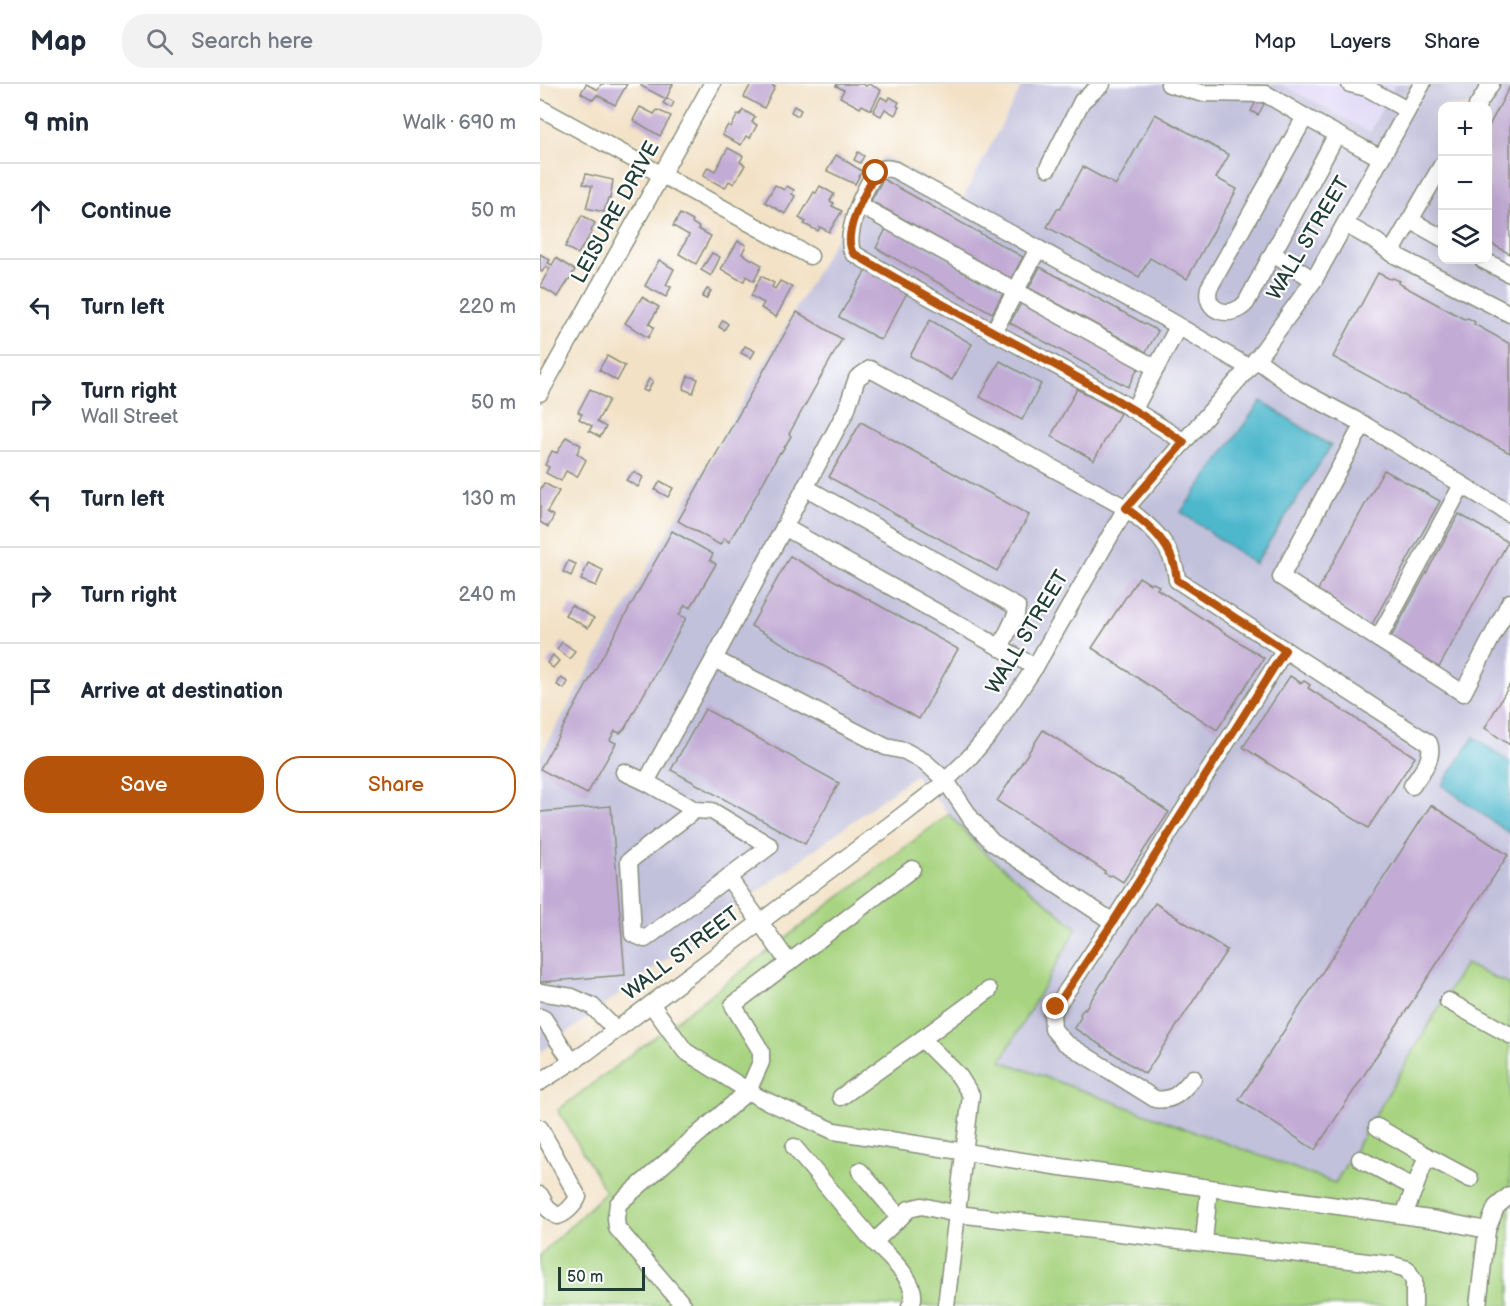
<!DOCTYPE html>
<html lang="en">
<head>
<meta charset="utf-8">
<style>
  :root { --surface:#fff; --page:#f2f2f3; --text:#1f2937; --muted:#747a83; --line:#e0e1e3; --accent:#b45309 }
  body { margin:0; font-family:"Balsamiq Sans",sans-serif; background:var(--page); color:var(--text) }
  .controls { position:absolute; right:18px; top:18px; display:grid; overflow:hidden; border-radius:12px; box-shadow:0 6px 24px #0002 }
  .controls button { width:54px; height:54px; display:grid; place-items:center; padding:0; border:0; border-bottom:2px solid var(--line); background:var(--surface); color:var(--text); font:30px sans-serif }
  .scale { position:absolute; left:18px; bottom:15px; width:87px; box-sizing:border-box; padding-left:6px; border:3px solid #1f3d34; border-top:0; font-size:16px; line-height:21px; white-space:nowrap; color:#1f3d34; -webkit-text-stroke:4px #fff; paint-order:stroke }
  .stop { position:absolute; width:18px; height:18px; margin:-14px; border:4px solid #b45309; border-radius:50%; background:#fff }
  .stop.end { background:#b45309; border-color:#fff; box-shadow:0 2px 6px #0008 }
  .list { margin:0; padding:0; list-style:none }
  h2 { display:flex; justify-content:space-between; align-items:center; height:78px; margin:0; padding:0 24px; font-size:26px }
  h2 small { font-size:20px; font-weight:400; color:var(--muted) }
  .list li { display:grid; grid-template-columns:39px 1fr auto; gap:18px; align-items:center; box-sizing:border-box; height:96px; padding:0 24px; border-top:2px solid var(--line) }
  .list b { display:block; font-size:22px; white-space:nowrap }
  .list p { margin:0; font-size:20px; white-space:nowrap; color:var(--muted) }
  .list em { font-size:20px; font-style:normal; color:var(--muted) }
  .actions { display:flex; gap:12px; padding:18px 24px }
  .actions a { flex:1; padding:14px 0; border:2px solid var(--accent); border-radius:24px; text-align:center; font-size:21px; color:var(--accent) }
  .actions .main { background:var(--accent); color:#fff }
  .icon { flex:none; width:33px; height:33px; fill:none; stroke:currentColor; stroke-width:2; stroke-linecap:round; stroke-linejoin:round }
  .map { position:relative; flex:none; width:970px; height:1222px; overflow:hidden }
  header { display:flex; align-items:center; gap:36px; box-sizing:border-box; height:84px; padding:0 30px; background:var(--surface); border-bottom:2px solid var(--line) }
  header strong { font-size:28px }
  nav { display:flex; gap:33px; margin-inline-start:auto; font-size:21px }
  .search { width:420px; height:54px; background:var(--page); display:flex; align-items:center; gap:15px; box-sizing:border-box; padding:0 21px; border-radius:24px; color:var(--muted); font-size:22px }
  main { display:flex }
  aside { flex:1; background:var(--surface) }
  .map>svg:first-child { display:block }
</style>
</head>
<body>
<header>
<strong>Map</strong>
<div class="search"><svg class="icon" aria-label="search" viewBox="0 0 24 24"><circle cx="10" cy="10" r="6"/><path d="M15 15l6 6"/></svg>Search here</div>
<nav><a>Map</a><a>Layers</a><a>Share</a></nav>
</header>
<main>
<aside>
<h2>9 min<small>Walk · 690 m</small></h2>
<ul class="list">
<li><svg class="icon" aria-label="ahead" viewBox="0 0 24 24"><path d="M12 20V5M6 11l6-6 6 6"/></svg><div><b>Continue</b></div><em>50 m</em></li>
<li><svg class="icon" aria-label="left" viewBox="0 0 24 24"><path d="M17 20v-9H6M10 6l-5 5 5 5"/></svg><div><b>Turn left</b></div><em>220 m</em></li>
<li><svg class="icon" aria-label="right" viewBox="0 0 24 24"><path d="M7 20v-9h11M14 6l5 5-5 5"/></svg><div><b>Turn right</b><p>Wall Street</p></div><em>50 m</em></li>
<li><svg class="icon" aria-label="left" viewBox="0 0 24 24"><path d="M17 20v-9H6M10 6l-5 5 5 5"/></svg><div><b>Turn left</b></div><em>130 m</em></li>
<li><svg class="icon" aria-label="right" viewBox="0 0 24 24"><path d="M7 20v-9h11M14 6l5 5-5 5"/></svg><div><b>Turn right</b></div><em>240 m</em></li>
<li><svg class="icon" aria-label="arrive" viewBox="0 0 24 24"><path d="M6 21V4h12l-3 4 3 4H6"/></svg><div><b>Arrive at destination</b></div></li>
</ul>
<div class="actions"><a class="main">Save</a><a>Share</a></div>
</aside>
<div class="map">
<svg width="970" height="1222" viewBox="0 0 970 1222">
  <rect width="100%" height="100%" fill="#fff"/>
  <filter id="ink" filterUnits="userSpaceOnUse"><feTurbulence type="fractalNoise" baseFrequency=".0167" numOctaves="2"/><feDisplacementMap in="SourceGraphic" scale="12" xChannelSelector="R" yChannelSelector="G"/><feConvolveMatrix kernelMatrix="1 2 1 2 8 2 1 2 1" color-interpolation-filters="sRGB"/></filter>
  <filter id="wash" filterUnits="userSpaceOnUse"><feTurbulence type="fractalNoise" baseFrequency=".008" numOctaves="4" result="noise"/><feDisplacementMap in="SourceGraphic" scale="24" xChannelSelector="R" yChannelSelector="G"/><feGaussianBlur stdDeviation="1.35" result="paint"/><feColorMatrix in="noise" values="0 0 0 0 0 0 0 0 0 0 0 0 0 0 0 0 0 1.4 0 .05"/><feComposite in="paint" operator="in"/></filter>
  <g filter="url(#wash)">
    <rect width="100%" height="100%" fill="#f2e1c5"/>
    <polygon fill="#ddd5f6" points="741,0 855,0 830,48"/>
    <path fill="#c2c1dc" fill-rule="evenodd" d="M483 0H741L830 48 855 0H970V901L925 880 796 1099 456 1047 460 977 537 844 438 763 375 691 0 969V672L343 72 423 114ZM902 22H948V176H902Z"/>
    <polygon fill="#a8d481" stroke="#64885a" stroke-width="1.5" points="409,730 438,763 537,844 461,977 795,1099 925,880 970,901 970,1222 0,1222 0,1171 66,1108 18,1026"/>
    <g fill="#4eb7cc" stroke="#367a80" stroke-width="1.5">
      <polygon points="721,317 791,362 715,480 641,428"/>
      <polygon points="934,653 970,679 970,750 902,701"/>
    </g>
    <g id="blocks">
      <g fill="#c2abd4">
        <polygon points="46,0 58,6 61,0 87,0 75,21 57,11 53,16 41,9"/>
        <polygon points="102,0 133,0 126,15 101,2"/>
        <polygon points="211,0 230,0 235,3 224,24 204,13"/>
        <polygon points="297,0 323,0 326,2 329,0 341,6 331,26 322,21 320,24 300,13 304,6 296,2"/>
        <polygon points="970,2 970,170 948,158 948,44"/>
        <polygon points="341,13 348,17 350,13 359,18 357,22 359,23 355,31 345,25 341,32 333,28"/>
        <polygon points="127,14 134,18 131,24 123,19"/>
        <polygon points="717,16 724,20 718,31 711,27"/>
        <polygon points="254,22 261,26 258,32 251,28"/>
        <polygon points="100,23 114,30 117,26 131,32 120,52 93,36"/>
        <polygon points="203,26 215,33 212,38 217,41 210,54 206,52 201,61 182,51 188,41 191,43 198,30 200,31"/>
        <polygon points="615,30 689,71 676,94 697,105 647,195 610,174 599,193 507,143 518,124 520,125 543,83 576,101"/>
        <polygon points="188,64 203,72 200,78 205,81 194,100 189,97 185,104 163,92 168,83 175,87"/>
        <polygon points="318,68 324,72 320,79 314,76"/>
        <polygon points="296,71 322,87 315,100 287,87"/>
        <polygon points="46,90 73,96 70,115 68,114 64,128 46,124 52,102 43,100"/>
        <polygon points="343,95 483,173 471,195 331,117"/>
        <polygon points="235,101 244,106 247,102 254,106 252,110 255,112 245,130 225,118"/>
        <polygon points="280,102 294,110 290,117 294,119 292,122 302,127 289,148 280,143 278,147 264,140 266,138 259,134 274,108 276,109"/>
        <polygon points="140,130 153,137 152,139 159,143 158,145 171,152 156,180 139,170 149,151 133,142"/>
        <polygon points="42,131 55,139 51,147 52,148 38,170 25,163"/>
        <polygon points="347,143 464,208 452,229 336,164"/>
        <polygon points="198,157 206,161 202,170 222,181 214,197 206,192 204,197 198,195 181,185"/>
        <polygon points="172,169 180,173 171,192 161,186"/>
        <polygon points="0,170 10,176 8,179 12,181 16,174 35,186 18,213 0,202 10,184 6,182 2,188 0,187"/>
        <polygon points="119,176 134,185 126,201 131,203 126,213 105,202"/>
        <polygon points="500,183 618,247 606,268 489,204"/>
        <polygon points="326,186 367,209 341,256 299,233"/>
        <polygon points="838,189 850,195 853,194 860,197 858,199 924,235 928,234 935,238 934,240 970,260 970,369 793,273"/>
        <polygon points="221,192 234,199 232,203 235,205 240,197 252,203 236,233 221,224 224,219 211,212"/>
        <polygon points="167,205 171,207 166,215 162,213"/>
        <polygon points="102,213 119,223 109,240 114,243 108,254 85,239"/>
        <polygon points="482,218 599,282 588,303 470,239"/>
        <polygon points="257,228 302,255 249,350 251,352 241,369 240,368 209,424 189,458 184,454 180,461 138,437"/>
        <polygon points="183,236 188,240 184,246 179,243"/>
        <polygon points="390,236 432,260 412,296 370,272"/>
        <polygon points="205,262 215,267 211,274 201,269"/>
        <polygon points="67,272 85,282 77,297 59,286"/>
        <polygon points="460,277 501,300 482,336 440,313"/>
        <polygon points="148,292 158,295 153,309 143,305"/>
        <polygon points="109,295 113,297 107,308 103,306"/>
        <polygon points="50,305 69,316 57,338 66,343 60,353 49,347 52,342 39,335 42,330 38,328"/>
        <polygon points="537,305 580,329 554,376 511,352"/>
        <polygon points="321,338 489,431 457,487 289,393"/>
        <polygon points="26,353 41,361 37,369 46,376 37,393 26,387 21,397 6,389 9,383 5,381 12,367 17,369"/>
        <polygon points="844,386 900,417 831,542 778,506"/>
        <polygon points="94,388 103,393 98,403 86,396"/>
        <polygon points="120,397 133,404 128,413 115,406"/>
        <polygon points="4,399 19,407 7,428 14,432 8,443 0,438 0,406"/>
        <polygon points="919,430 968,458 897,587 850,555"/>
        <polygon points="132,447 173,470 170,476 176,480 154,518 150,524 145,521 139,531 146,534 85,644 80,649 75,647 70,656 76,659 47,710 0,685"/>
        <polygon points="250,472 418,565 379,635 211,542"/>
        <polygon points="28,477 36,480 31,492 23,488"/>
        <polygon points="48,479 63,486 56,502 41,496"/>
        <polygon points="599,493 610,500 613,499 619,502 617,505 724,574 677,646 552,564"/>
        <polygon points="31,521 54,534 48,544 25,531"/>
        <polygon points="22,558 35,567 30,575 17,565"/>
        <polygon points="13,571 19,577 13,584 7,579"/>
        <polygon points="750,592 761,599 764,597 770,601 768,604 875,673 828,744 703,663"/>
        <polygon points="21,594 28,598 24,605 17,601"/>
        <polygon points="970,600 970,661 945,644"/>
        <polygon points="165,625 299,699 265,760 131,686"/>
        <polygon points="503,646 629,728 583,798 572,791 570,792 564,789 565,787 457,717"/>
        <polygon points="891,721 968,771 775,1066 699,1016"/>
        <polygon points="71,722 85,891 0,898 0,728"/>
        <polygon points="615,819 687,866 605,990 534,944 541,933 540,930 544,924 545,925"/>
      </g>
    </g>
  </g>
  <g filter="url(#ink)">
    <use href="#blocks" fill-opacity="0" stroke="#888f7c" stroke-width="1.5"/>
    <g fill="none" stroke-linecap="round" stroke-linejoin="round">
      <g stroke="#888f7c" stroke-width="19">
        <g id="minor">
          <polyline points="629,0 661,9 726,10 765,33"/>
          <polyline points="810,0 827,4 867,26"/>
          <polyline points="937,22 951,0"/>
          <polyline points="0,24 270,172"/>
          <path d="M797 50 706 219C691 236 663 228 669 204L765 33 841 74"/>
          <polyline points="508,84 542,17 562,0"/>
          <polyline points="319,121 616,284"/>
          <polyline points="870,136 902,154"/>
          <polyline points="805,140 837,158 851,169 970,230"/>
          <polyline points="851,169 902,81"/>
          <polyline points="733,170 774,196"/>
          <polyline points="943,176 970,190"/>
          <polyline points="453,249 498,165"/>
          <polyline points="716,275 755,304 823,340 970,430"/>
          <polyline points="0,309 172,0"/>
          <polyline points="594,325 638,243"/>
          <polyline points="823,340 741,493 923,609 970,518"/>
          <path d="M644 358C538 287 421 235 313 169 303 153 324 101 337 88 342 83 348 84 355 86L626 235 708 283"/>
          <polyline points="265,403 477,523 476,531 460,564"/>
          <polyline points="244,443 495,583"/>
          <polyline points="838,555 922,401"/>
          <path d="M745 566 889 659C895 675 880 689 872 702"/>
          <polyline points="84,688 106,698"/>
          <polyline points="155,726 89,777 93,850 105,855 230,762 172,727 155,726 106,698 174,575"/>
          <polyline points="188,793 249,879"/>
          <path d="M573 838 452 758 432 736 406 697 385 678 365 667 346 663 174 575 306 327 317 294 330 285 586 424C612 443 634 462 637 496L745 566 573 838 512 929 513 945 524 958 615 1015C634 1018 642 1007 653 994"/>
          <polyline points="0,908 32,913 52,922 76,946"/>
          <polyline points="908,917 970,951"/>
          <polyline points="111,920 145,967 218,1013 294,1047 514,1082 897,1136 947,1146 956,1123 970,1111"/>
          <polyline points="0,933 4,935 32,978"/>
          <polyline points="382,955 449,906"/>
          <polyline points="0,998 47,968 355,737 399,703 428,675 452,647 495,583 586,424 719,272 774,196 882,0"/>
          <polyline points="301,1013 382,955 419,992 431,1011 406,1222"/>
          <polyline points="837,1043 887,1072"/>
          <polyline points="254,1063 334,1158 369,1125 382,1122 417,1130 853,1181 867,1185 874,1197 874,1222"/>
          <polyline points="820,1075 875,1104"/>
          <polyline points="320,1087 360,1134"/>
          <path d="M0 1111 8 1125 17 1132C25 1131 35 1120 38 1113L0 1044"/>
          <polyline points="864,1131 887,1072 930,1095"/>
          <path d="M334 1158C347 1171 384 1202 370 1222"/>
          <polyline points="664,1158 669,1104"/>
          <polyline points="144,1222 77,1144 76,1134 78,1120 208,1007 221,978 221,967 193,921 372,785"/>
          <polyline points="938,1222 947,1146"/>
        </g>
      </g>
      <use href="#minor" stroke="#fff" stroke-width="16"/>
    </g>
  </g>
  <g fill="none" stroke-linecap="round" stroke-linejoin="round" filter="url(#ink)">
    <path stroke="#b45309" stroke-width="8" d="M336 89C326 107 301 149 313 169 421 235 538 287 644 358L586 424C612 443 634 462 637 496L745 566 573 838 516 923"/>
  </g>
  <g text-anchor="middle" stroke-width="4.5" stroke-linejoin="round" paint-order="stroke">
    <g font-size="21" fill="#1f3d34" stroke="#fff">
      <text transform="translate(75 128) rotate(-61)" y="7">LEISURE DRIVE</text>
      <text transform="translate(768 154) rotate(-59)" y="7">WALL STREET</text>
      <text transform="translate(487 548) rotate(-59)" y="7">WALL STREET</text>
      <text transform="translate(141 869) rotate(-37)" y="7">WALL STREET</text>
    </g>
  </g>
</svg>
<div class="controls">
<button>+</button>
<button>−</button>
<button><svg class="icon" aria-label="layers" viewBox="0 0 24 24"><path d="M12 4l9 5-9 5-9-5zM3 14l9 5 9-5"/></svg></button>
</div>
<div class="scale">50 m</div>
<div class="stop" style="left:336px;top:89px"></div>
<div class="stop end" style="left:516px;top:923px"></div>
</div>
</main>
</body>
</html>
